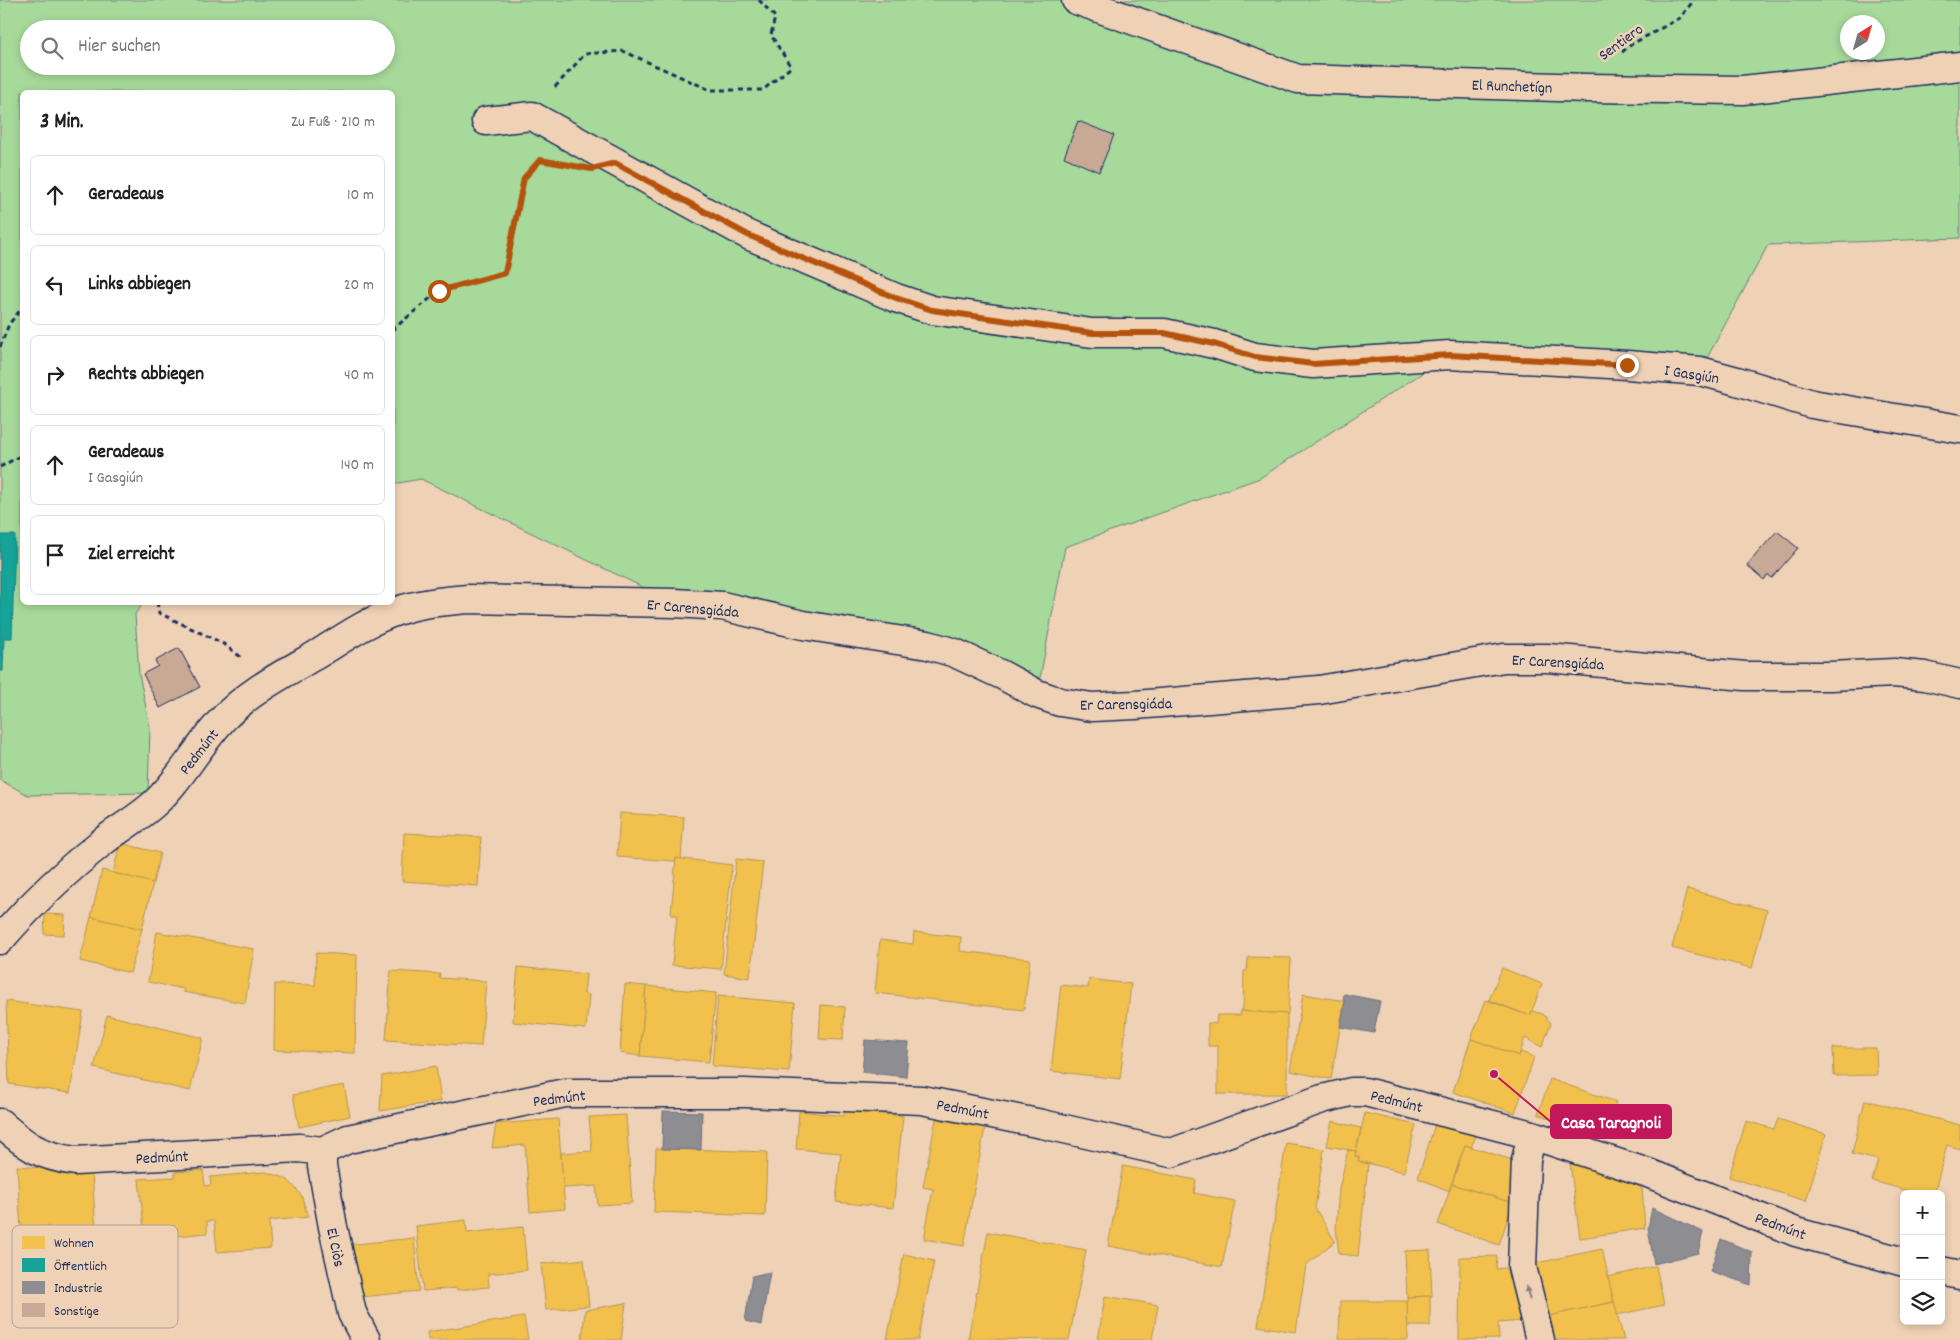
<!DOCTYPE html>
<html lang="de">
<head>
<meta charset="utf-8">
<style>
  :root { --surface:#fff; --page:#f6f6f6; --text:#202124; --muted:#757577; --line:#e0e0e0 }
  body { margin:0; font-family:Dekko,sans-serif; background:var(--page); color:var(--text) }
  .controls { position:absolute; right:15px; bottom:15px; display:grid; overflow:hidden; border-radius:8px; box-shadow:0 2px 8px #0003 }
  .controls button { width:45px; height:45px; display:grid; place-items:center; padding:0; border:0; border-bottom:1px solid var(--line); background:var(--surface); color:var(--text); font:25px sans-serif }
  .compass { position:absolute; left:1840px; top:15px; width:45px; height:45px; border-radius:50%; background:var(--surface); box-shadow:0 2px 8px #0003; rotate:37deg }
  .stop { position:absolute; width:15px; height:15px; margin:-11px; border:4px solid #b45309; border-radius:50%; background:#fff }
  .stop.end { background:#b45309; border-color:#fff; box-shadow:0 1px 5px #0008 }
  .list { margin:0; padding:0; list-style:none }
  h2 { display:flex; justify-content:space-between; align-items:center; height:65px; margin:0; padding:0 20px; font-size:21px }
  h2 small { font-size:16px; font-weight:400; color:var(--muted) }
  .list li { display:grid; grid-template-columns:32px 1fr auto; gap:15px; align-items:center; box-sizing:border-box; height:80px; margin:0 10px 10px; padding:0 10px; border:1px solid var(--line); border-radius:8px }
  .list b { display:block; font-size:19px; white-space:nowrap }
  .list p { margin:0; font-size:16px; white-space:nowrap; color:var(--muted) }
  .list em { font-size:16px; font-style:normal; color:var(--muted) }
  .icon { flex:none; width:28px; height:28px; fill:none; stroke:currentColor; stroke-width:2; stroke-linecap:round; stroke-linejoin:round }
  .map { position:relative; flex:none; width:1960px; height:1340px; overflow:hidden }
  .search { position:absolute; background:var(--surface); box-shadow:0 2px 8px #0003; left:20px; top:20px; width:375px; height:55px; display:flex; align-items:center; gap:12px; box-sizing:border-box; padding:0 18px; border-radius:28px; color:var(--muted); font-size:19px }
  .panel { position:absolute; background:var(--surface); box-shadow:0 2px 8px #0003; left:20px; top:90px; width:375px; height:515px; border-radius:8px }
  .map>svg:first-child { display:block }
</style>
</head>
<body>
<div class="map">
<svg width="1960" height="1340" viewBox="0 0 1960 1340">
  <rect width="100%" height="100%" fill="#efd1b5"/>
  <filter id="ink" filterUnits="userSpaceOnUse"><feTurbulence type="fractalNoise" baseFrequency=".02" numOctaves="2"/><feDisplacementMap in="SourceGraphic" scale="10" xChannelSelector="R" yChannelSelector="G"/><feConvolveMatrix kernelMatrix="1 2 1 2 8 2 1 2 1" color-interpolation-filters="sRGB"/></filter>
  <g filter="url(#ink)">
    <path fill="#a7d99b" stroke="#61847c" fill-rule="evenodd" d="M0 0H1960V238L1768 245 1700 371 1450 355 1260 478 1065 547 1037 694 1002 675 675 603 421 479 393 484 392 92H22V602L144 603 135 614 139 674 150 727 148 793 28 795 0 780ZM1848 22H1878V52H1848ZM29 29H386V66H29Z"/>
    <g fill="#f2c14e" stroke="#b29553">
      <polygon points="620,813 684,817 681,859 676,858 676,861 617,857"/>
      <polygon points="404,833 481,837 478,886 402,881"/>
      <polygon points="120,843 160,853 153,883 113,873"/>
      <polygon points="676,858 732,865 721,969 672,965 677,915 671,915"/>
      <polygon points="736,859 763,862 750,978 724,974"/>
      <polygon points="102,870 153,883 142,929 91,917"/>
      <polygon points="1687,889 1767,910 1752,968 1672,948"/>
      <polygon points="45,914 65,915 64,935 44,934"/>
      <polygon points="91,917 142,929 130,973 80,961"/>
      <polygon points="157,932 254,949 245,1003 183,992 184,989 148,982"/>
      <polygon points="914,932 961,937 960,951 1030,959 1024,1010 875,993 880,940 913,944"/>
      <polygon points="316,953 357,955 355,1053 274,1050 275,984 315,985"/>
      <polygon points="1248,957 1291,958 1288,1014 1240,1011 1241,1009 1243,1009 1244,971 1247,971"/>
      <polygon points="518,967 586,974 584,994 589,995 586,1029 513,1022"/>
      <polygon points="1502,968 1542,984 1530,1016 1489,1000"/>
      <polygon points="391,971 440,974 439,978 486,981 481,1046 386,1040"/>
      <polygon points="1089,979 1131,984 1120,1079 1051,1071 1061,985 1088,988"/>
      <polygon points="625,984 646,986 640,1056 620,1053"/>
      <polygon points="646,986 716,993 709,1062 640,1056"/>
      <polygon points="1303,994 1345,1001 1331,1079 1290,1071"/>
      <polygon points="718,996 795,1003 789,1072 712,1066"/>
      <polygon points="1486,1000 1530,1016 1532,1011 1543,1014 1551,1023 1542,1047 1525,1038 1519,1056 1471,1039"/>
      <polygon points="6,1001 83,1012 70,1093 9,1084"/>
      <polygon points="821,1005 845,1007 843,1040 819,1039"/>
      <polygon points="1240,1011 1287,1014 1287,1094 1218,1094 1218,1046 1208,1046 1208,1023 1216,1024 1217,1015 1241,1015"/>
      <polygon points="107,1015 203,1038 190,1091 94,1068"/>
      <polygon points="1471,1039 1519,1056 1521,1052 1534,1057 1515,1113 1453,1092"/>
      <polygon points="1833,1048 1876,1048 1877,1075 1834,1076"/>
      <polygon points="436,1066 441,1101 380,1111 382,1076"/>
      <polygon points="1550,1079 1616,1102 1603,1137 1538,1114"/>
      <polygon points="344,1085 350,1116 299,1127 293,1095"/>
      <polygon points="1865,1100 1960,1125 1960,1149 1947,1145 1934,1194 1921,1194 1872,1181 1878,1160 1852,1154"/>
      <polygon points="845,1110 903,1116 893,1208 836,1202 841,1153 796,1149 799,1111 844,1116"/>
      <polygon points="1365,1113 1416,1125 1404,1172 1358,1161 1359,1157 1355,1156"/>
      <polygon points="626,1115 632,1203 598,1205 596,1186 563,1188 561,1153 592,1151 589,1117"/>
      <polygon points="1437,1118 1476,1136 1471,1147 1465,1145 1449,1191 1418,1178"/>
      <polygon points="558,1119 565,1209 530,1212 525,1145 492,1148 496,1124"/>
      <polygon points="936,1119 985,1127 964,1246 924,1239 933,1189 923,1187"/>
      <polygon points="1778,1119 1826,1134 1806,1201 1729,1177 1746,1121 1774,1129"/>
      <polygon points="1332,1121 1361,1128 1356,1151 1327,1146"/>
      <polygon points="1286,1143 1324,1149 1315,1208 1335,1241 1306,1265 1296,1332 1258,1326"/>
      <polygon points="1465,1145 1515,1161 1513,1203 1452,1184"/>
      <polygon points="656,1148 767,1152 765,1216 654,1212"/>
      <polygon points="1348,1150 1356,1151 1355,1156 1359,1157 1358,1161 1368,1164 1358,1256 1339,1254 1336,1228 1339,1189"/>
      <polygon points="1585,1162 1642,1188 1645,1228 1580,1238 1570,1164"/>
      <polygon points="17,1166 92,1172 102,1323 57,1325 48,1226 21,1229"/>
      <polygon points="1123,1166 1196,1180 1194,1193 1235,1201 1222,1267 1108,1246"/>
      <polygon points="203,1170 205,1186 211,1185 210,1177 265,1172 280,1176 288,1180 297,1190 302,1197 308,1217 269,1221 271,1248 217,1252 214,1221 207,1221 207,1233 145,1239 139,1179 175,1177 175,1172"/>
      <polygon points="1452,1184 1513,1203 1499,1245 1438,1224"/>
      <polygon points="466,1220 467,1233 523,1227 527,1270 488,1274 489,1287 457,1290 457,1288 423,1291 416,1226"/>
      <polygon points="988,1232 1086,1250 1069,1340 968,1339"/>
      <polygon points="414,1238 419,1291 352,1298 347,1245"/>
      <polygon points="1602,1249 1614,1302 1544,1317 1532,1264"/>
      <polygon points="1430,1250 1432,1296 1407,1297 1405,1251"/>
      <polygon points="904,1254 934,1261 918,1340 887,1340"/>
      <polygon points="1497,1256 1496,1269 1514,1267 1522,1321 1498,1323 1499,1339 1459,1340 1460,1257"/>
      <polygon points="584,1259 589,1306 546,1310 541,1264"/>
      <polygon points="1656,1266 1664,1305 1617,1315 1608,1277"/>
      <polygon points="1105,1296 1158,1305 1152,1340 1098,1340"/>
      <polygon points="1430,1296 1430,1326 1407,1326 1407,1297"/>
      <polygon points="1340,1301 1407,1301 1408,1340 1339,1340"/>
      <polygon points="1614,1302 1624,1340 1549,1340 1544,1317"/>
      <polygon points="626,1303 621,1340 582,1340 585,1310"/>
      <polygon points="524,1317 528,1340 428,1340 427,1332"/>
    </g>
    <polygon fill="#17a398" stroke="#188087" points="0,535 15,535 12,638 4,638 3,671 0,671"/>
    <g fill="#8d8d92" stroke="#6b7182">
      <polygon points="1344,994 1380,1001 1374,1033 1340,1027 1345,1001 1343,1001"/>
      <polygon points="865,1040 909,1043 906,1077 862,1072"/>
      <polygon points="663,1111 702,1112 701,1150 662,1149"/>
      <polygon points="1652,1208 1703,1232 1698,1253 1654,1264 1648,1228"/>
      <polygon points="1721,1239 1752,1252 1751,1285 1710,1271"/>
      <polygon points="770,1272 761,1325 745,1321 752,1276"/>
    </g>
    <g fill="#c7a996" stroke="#1b2f5e">
      <polygon points="1078,121 1114,135 1099,172 1064,157"/>
      <polygon points="1777,531 1798,548 1772,578 1768,575 1764,580 1747,565"/>
      <polygon points="179,648 200,687 160,708 143,674 158,666 155,661"/>
    </g>
    <g fill="none" stroke-linecap="round" stroke-linejoin="round">
      <g stroke="#1b2f5e" stroke-width="31">
        <g id="street">
          <polyline points="1076,0 1298,79 1587,88 1743,90 1960,66"/>
          <polyline points="486,121 532,116 748,235 896,298 932,310 1092,333 1164,333 1214,344 1255,357 1313,364 1450,355 1627,365 1700,371 1737,381 1812,404 1960,429"/>
          <path d="M0 940C30 905 65 872 101 843 118 829 139 818 155 803 181 779 198 746 222 720 249 691 287 672 321 652 345 637 370 620 397 611 420 603 444 601 468 599L675 603 722 606 803 625 928 645 955 653 1002 675 1037 694 1060 702 1092 707 1135 705 1319 690 1504 658H1548L1745 676H1830L1894 673 1925 676 1960 684"/>
          <path d="M0 1123C26 1146 40 1156 75 1161L299 1148 322 1151 348 1139 565 1093H745L922 1100 1042 1124 1171 1153 1322 1099 1351 1092H1365L1532 1135 1648 1173 1796 1232 1904 1262"/>
          <polyline points="1532,1135 1526,1160 1522,1267 1540,1340"/>
          <polyline points="322,1151 322,1166 333,1227 352,1313 366,1340"/>
          <polyline points="1941,1271 1960,1275"/>
        </g>
      </g>
      <g stroke="#1b2f5e" stroke-width="3" stroke-dasharray="5 4" stroke-linecap="butt">
        <polyline points="1622,52 1632,44 1680,18 1694,0"/>
        <polyline points="555,87 585,54 623,51 710,90 763,90 791,67 771,35 775,17 759,0"/>
        <polyline points="392,330 439,291 505,273 524,178 540,161"/>
        <polyline points="0,347 9,324 22,308"/>
        <polyline points="0,467 22,455"/>
        <polyline points="157,602 159,613 222,643 241,657"/>
      </g>
      <use href="#street" stroke="#efd1b5" stroke-width="28"/>
    </g>
    <defs><path id="oneway-solid" d="M-6-.8H1V-3.2L6.5 0L1 3.2V.8H-6Z" transform="scale(1.25)"/></defs>
    <use fill="#85808a" href="#oneway-solid" transform="translate(1528 1293) rotate(-103)"/>
  </g>
  <g fill="none" stroke-linecap="round" stroke-linejoin="round" filter="url(#ink)">
    <polyline stroke="#b45309" stroke-width="6" points="439,291 505,273 524,178 540,160 592,169 615,163 748,235 896,298 932,310 1092,333 1164,333 1214,344 1255,357 1313,364 1450,355 1627,365"/>
  </g>
  <g text-anchor="middle" stroke-width="5" stroke-linejoin="round" paint-order="stroke">
    <g font-size="16" fill="#1b2f5e" stroke="#efd1b5">
      <text transform="translate(1620 41) rotate(-36)" y="6">Sentiero</text>
      <text transform="translate(1512 85) rotate(2)" y="6">El Runchetígn</text>
      <text transform="translate(1692 373) rotate(9)" y="6">I Gasgiún</text>
      <text transform="translate(693 607) rotate(5)" y="6">Er Carensgiáda</text>
      <text transform="translate(1558 661) rotate(3)" y="6">Er Carensgiáda</text>
      <text transform="translate(1126 703) rotate(-1)" y="6">Er Carensgiáda</text>
      <text transform="translate(198 751) rotate(-52)" y="6">Pedmúnt</text>
      <text transform="translate(559 1097) rotate(-7)" y="6">Pedmúnt</text>
      <text transform="translate(1397 1100) rotate(14)" y="6">Pedmúnt</text>
      <text transform="translate(963 1108) rotate(11)" y="6">Pedmúnt</text>
      <text transform="translate(162 1156) rotate(-3)" y="6">Pedmúnt</text>
      <text transform="translate(1781 1225) rotate(20)" y="6">Pedmúnt</text>
      <text transform="translate(337 1247) rotate(78)" y="6">El Ciòs</text>
    </g>
  </g>
  <rect x="12" y="1225" width="166" height="103" rx="8" fill="#efd1b5" stroke="#afa09b" stroke-width="1"/>
  <rect x="22" y="1236" width="23" height="13" fill="#f2c14e"/>
  <rect x="22" y="1258" width="23" height="14" fill="#17a398"/>
  <rect x="22" y="1281" width="23" height="13" fill="#8d8d92"/>
  <rect x="22" y="1303" width="23" height="14" fill="#c7a996"/>
  <g font-size="14" fill="#1b2f5e">
    <text x="54" y="1247">Wohnen</text>
    <text x="54" y="1270">Öffentlich</text>
    <text x="54" y="1292">Industrie</text>
    <text x="54" y="1315">Sonstige</text>
  </g>
  <path fill="none" stroke="#c2185b" stroke-width="2" d="M1494 1074L1551 1122"/>
  <circle fill="#c2185b" stroke="#efd1b5" stroke-width="2" cx="1494" cy="1074" r="5"/>
  <rect fill="#c2185b" stroke="#c2185b" stroke-width="2" x="1551" y="1105" width="120" height="33" rx="5"/>
  <g font-size="18" text-anchor="middle" font-weight="bold" fill="#fff">
    <text x="1611" y="1128">Casa Taragnoli</text>
  </g>
</svg>
<div class="controls">
<button>+</button>
<button>−</button>
<button><svg class="icon" aria-label="layers" viewBox="0 0 24 24"><path d="M12 4l9 5-9 5-9-5zM3 14l9 5 9-5"/></svg></button>
</div>
<svg class="compass" viewBox="-18 -18 36 36"><path d="M0-13l5 13h-10z" fill="#e53935"/><path d="M0 13l5-13h-10z" fill="#757577"/></svg>
<div class="stop" style="left:439px;top:291px"></div>
<div class="stop end" style="left:1627px;top:365px"></div>
<div class="search"><svg class="icon" aria-label="search" viewBox="0 0 24 24"><circle cx="10" cy="10" r="6"/><path d="M15 15l6 6"/></svg>Hier suchen</div>
<section class="panel">
<h2>3 Min.<small>Zu Fuß · 210 m</small></h2>
<ul class="list">
<li><svg class="icon" aria-label="ahead" viewBox="0 0 24 24"><path d="M12 20V5M6 11l6-6 6 6"/></svg><div><b>Geradeaus</b></div><em>10 m</em></li>
<li><svg class="icon" aria-label="left" viewBox="0 0 24 24"><path d="M17 20v-9H6M10 6l-5 5 5 5"/></svg><div><b>Links abbiegen</b></div><em>20 m</em></li>
<li><svg class="icon" aria-label="right" viewBox="0 0 24 24"><path d="M7 20v-9h11M14 6l5 5-5 5"/></svg><div><b>Rechts abbiegen</b></div><em>40 m</em></li>
<li><svg class="icon" aria-label="ahead" viewBox="0 0 24 24"><path d="M12 20V5M6 11l6-6 6 6"/></svg><div><b>Geradeaus</b><p>I Gasgiún</p></div><em>140 m</em></li>
<li><svg class="icon" aria-label="arrive" viewBox="0 0 24 24"><path d="M6 21V4h12l-3 4 3 4H6"/></svg><div><b>Ziel erreicht</b></div></li>
</ul>
</section>
</div>
</body>
</html>
